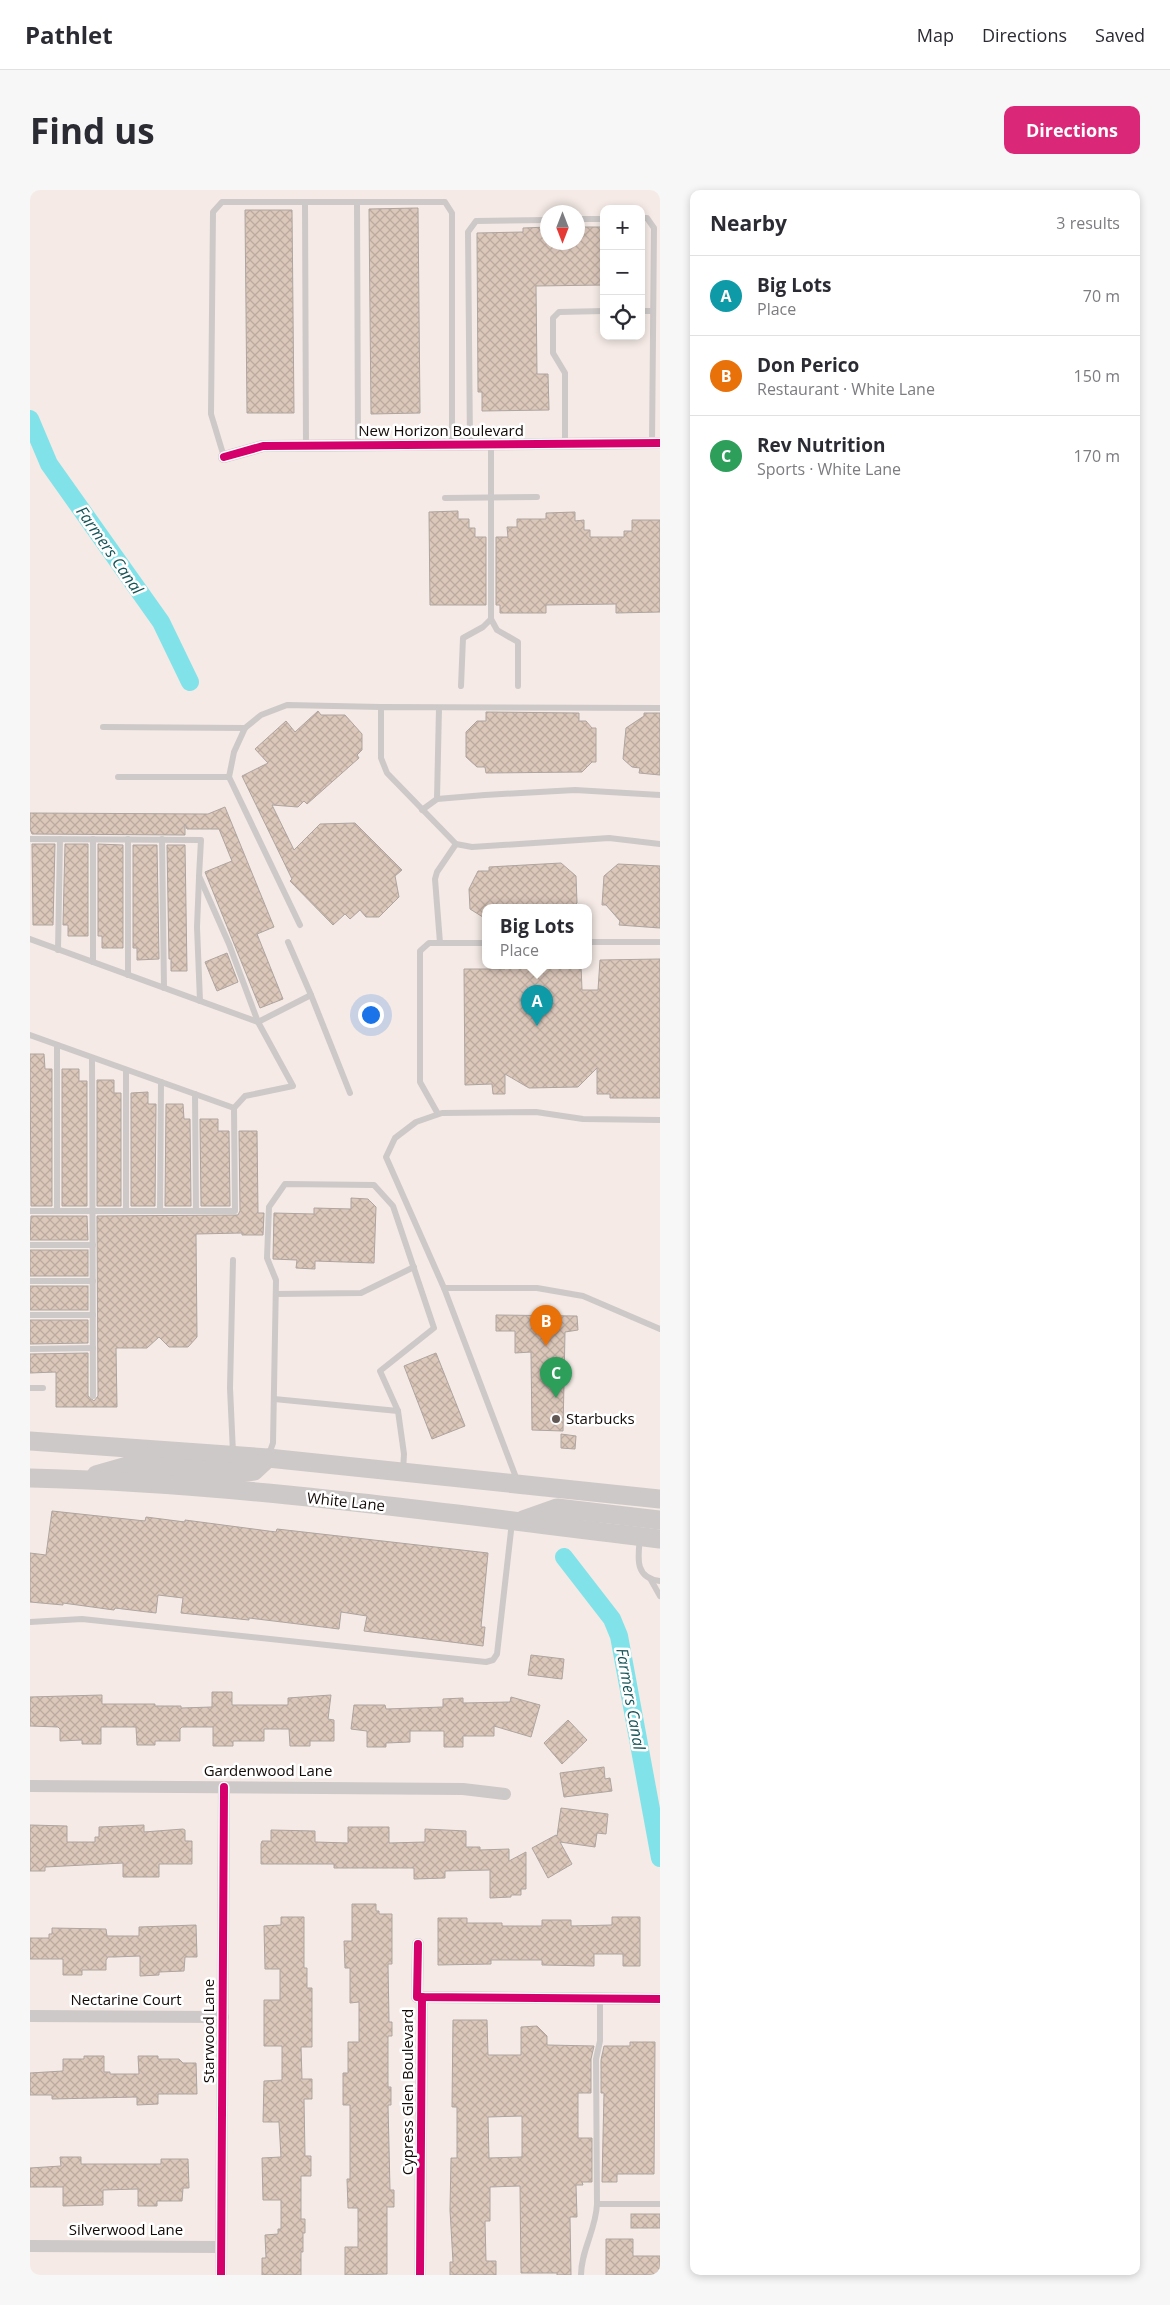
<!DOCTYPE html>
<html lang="en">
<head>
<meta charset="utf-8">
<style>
  :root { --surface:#fff; --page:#f7f7f7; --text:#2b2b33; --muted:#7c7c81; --line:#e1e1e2; --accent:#db2777 }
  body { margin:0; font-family:"Open Sans",sans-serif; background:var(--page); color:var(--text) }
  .controls { position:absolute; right:15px; top:15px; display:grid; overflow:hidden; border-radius:10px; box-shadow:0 2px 8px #0003 }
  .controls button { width:45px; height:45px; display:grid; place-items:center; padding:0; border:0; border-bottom:1px solid var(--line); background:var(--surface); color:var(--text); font:25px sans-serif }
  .compass { position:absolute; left:510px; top:15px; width:45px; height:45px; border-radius:50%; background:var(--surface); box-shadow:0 2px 8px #0003; rotate:180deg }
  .you { position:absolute; left:340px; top:824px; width:18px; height:18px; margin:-12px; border:4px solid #fff; border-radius:50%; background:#1a73e8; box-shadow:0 0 0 8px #1a73e833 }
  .badge { display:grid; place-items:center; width:32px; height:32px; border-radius:50%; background:var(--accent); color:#fff; font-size:16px; font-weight:700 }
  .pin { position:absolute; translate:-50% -41px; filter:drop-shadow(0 1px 2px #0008) }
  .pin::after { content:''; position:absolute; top:26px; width:18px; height:15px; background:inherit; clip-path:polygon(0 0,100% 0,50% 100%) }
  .popup { position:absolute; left:452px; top:714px; width:110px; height:65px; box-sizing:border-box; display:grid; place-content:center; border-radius:10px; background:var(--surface); filter:drop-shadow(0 1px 4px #0005); font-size:16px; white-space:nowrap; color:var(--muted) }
  .popup b { font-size:19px; color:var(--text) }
  .popup::after { content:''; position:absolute; left:50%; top:100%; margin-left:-10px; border:10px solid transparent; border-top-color:var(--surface) }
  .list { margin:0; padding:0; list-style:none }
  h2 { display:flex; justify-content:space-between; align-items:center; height:65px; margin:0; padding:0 20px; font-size:21px }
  h2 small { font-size:16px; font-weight:400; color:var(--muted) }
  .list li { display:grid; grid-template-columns:32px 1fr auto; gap:15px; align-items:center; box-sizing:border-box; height:80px; padding:0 20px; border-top:1px solid var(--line) }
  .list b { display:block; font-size:19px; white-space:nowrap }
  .list p { margin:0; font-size:16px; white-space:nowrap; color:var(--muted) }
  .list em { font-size:16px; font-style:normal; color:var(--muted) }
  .icon { flex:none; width:28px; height:28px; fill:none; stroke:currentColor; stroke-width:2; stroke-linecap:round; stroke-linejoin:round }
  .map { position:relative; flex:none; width:630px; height:2085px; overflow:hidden; border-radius:10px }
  header { display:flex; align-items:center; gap:30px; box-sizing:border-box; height:70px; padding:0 25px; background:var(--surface); border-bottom:1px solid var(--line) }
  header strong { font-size:24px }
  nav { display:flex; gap:28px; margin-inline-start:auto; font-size:18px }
  .intro { display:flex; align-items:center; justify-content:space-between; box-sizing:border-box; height:120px; padding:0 30px }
  h1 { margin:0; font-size:35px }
  .button { padding:12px 22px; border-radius:10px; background:var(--accent); color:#fff; font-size:18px; font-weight:700 }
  main { display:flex; gap:30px; padding:0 30px }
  aside { flex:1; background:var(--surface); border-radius:10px; box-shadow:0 2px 8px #0003 }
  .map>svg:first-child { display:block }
</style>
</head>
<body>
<header>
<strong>Pathlet</strong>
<nav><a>Map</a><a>Directions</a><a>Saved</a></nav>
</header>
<div class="intro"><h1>Find us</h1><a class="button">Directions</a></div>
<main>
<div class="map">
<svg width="630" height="2085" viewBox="0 0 630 2085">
  <defs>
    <pattern id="building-cross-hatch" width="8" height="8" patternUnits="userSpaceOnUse" patternTransform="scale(1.25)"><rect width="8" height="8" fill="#dcc7bb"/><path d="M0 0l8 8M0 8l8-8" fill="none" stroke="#bcaa9f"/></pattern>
  </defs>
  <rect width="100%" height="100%" fill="#f5eae5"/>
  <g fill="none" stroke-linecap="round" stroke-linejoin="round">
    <g stroke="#81e3e9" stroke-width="18">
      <polyline points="0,229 19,274 131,432 160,492"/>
      <polyline points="534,1367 582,1429 589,1446 630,1668"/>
    </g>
  </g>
  <g fill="url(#building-cross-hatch)" stroke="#aea5a0" fill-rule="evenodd">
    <polygon points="388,18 390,223 341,224 339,19"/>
    <polygon points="215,20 262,20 264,223 217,223"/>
    <polygon points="518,37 518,52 548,52 548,37 572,37 572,48 574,48 574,95 506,96 507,184 518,184 519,220 452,221 452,202 448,202 447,43 493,42 493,38"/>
    <polygon points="428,321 428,329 439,329 439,338 445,338 445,347 456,347 456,415 400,415 399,322"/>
    <polygon points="545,322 545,331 554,330 554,340 560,340 560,347 594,347 594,341 602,341 602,330 630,330 630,422 586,423 586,414 516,415 516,423 470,423 470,415 466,415 466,347 478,347 477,337 487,337 487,329 516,329 516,323"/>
    <polygon points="288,521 291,525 315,525 332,544 332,560 327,565 329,568 277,614 274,611 268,617 242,615 264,660 290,634 325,633 372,680 365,686 369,707 349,727 336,727 330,720 320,729 315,724 303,735 260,691 262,689 212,586 238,573 225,559 256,531 265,542"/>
    <polygon points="456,522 549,523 549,531 556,531 562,538 566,538 566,572 562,572 552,582 456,583 455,577 447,577 436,567 436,542 447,531 456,531"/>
    <polygon points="614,523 630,523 630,585 609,583 610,578 602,577 593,569 596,538 614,526"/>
    <polygon points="195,617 244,737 227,744 253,809 230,818 175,682 202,671 189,639 157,639 155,634 155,645 2,644 0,639 0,623 178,624"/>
    <polygon points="2,654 25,654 23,735 3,735"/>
    <polygon points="35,654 58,654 58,746 38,746 38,735 33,735"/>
    <polygon points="68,654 93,655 93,758 72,758 72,746 68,746"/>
    <polygon points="103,655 127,655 129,769 107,770 107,758 103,758"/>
    <polygon points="137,655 155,655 157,781 141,781 141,769 139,769"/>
    <polygon points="531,673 546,686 547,713 543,717 456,717 456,729 440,719 439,699 448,681 459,681 459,677"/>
    <polygon points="588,674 630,676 630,738 589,735 590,731 576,715 572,715 574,686"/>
    <polygon points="197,763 208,792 187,801 175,772"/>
    <polygon points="630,769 630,908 580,908 580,904 567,904 567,878 548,897 499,898 475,884 475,904 463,904 462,894 435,895 434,779 475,779 475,775 551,775 552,800 568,800 570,770"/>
    <polygon points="0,864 14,864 15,879 22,879 22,1016 1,1016"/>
    <polygon points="32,879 49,879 49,891 57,891 57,1016 32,1016"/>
    <polygon points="67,890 84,890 84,903 91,903 91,1016 67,1016"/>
    <polygon points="118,902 118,914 126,914 125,1016 101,1016 101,903"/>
    <polygon points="136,914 153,914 154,929 160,929 161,1016 135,1016"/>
    <polygon points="170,929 188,929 188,941 199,941 200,1016 171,1016"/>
    <polygon points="209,941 227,941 228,1023 234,1023 233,1045 212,1045 212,1043 166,1044 167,1147 158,1157 139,1157 129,1147 117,1158 86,1158 87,1217 26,1217 26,1182 0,1183 0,1164 58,1163 58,1206 64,1211 68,1206 67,1026 208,1025 210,1021"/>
    <polygon points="321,1008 338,1009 346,1017 344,1073 285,1071 285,1079 266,1078 267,1070 243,1069 244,1023 284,1024 284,1018 321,1019"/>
    <polygon points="1,1026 57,1026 58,1050 0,1050"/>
    <rect x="0" y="1060" width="58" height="26"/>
    <rect x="0" y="1096" width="58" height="24"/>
    <polygon points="466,1125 547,1126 548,1140 535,1142 533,1241 502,1240 501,1162 485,1163 485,1141 466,1141"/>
    <polygon points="0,1130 58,1130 58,1153 0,1154"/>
    <polygon points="406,1163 435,1236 402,1249 374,1176"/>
    <polygon points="531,1244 546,1246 545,1259 531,1258"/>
    <polygon points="22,1321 115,1331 116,1327 155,1332 155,1330 246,1342 247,1339 458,1363 451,1437 455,1437 453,1456 334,1441 337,1426 311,1422 309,1439 219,1428 219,1430 151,1423 153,1408 128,1405 126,1423 85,1418 84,1420 33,1413 33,1415 0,1412 0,1363 16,1365"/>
    <polygon points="501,1465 534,1469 532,1489 498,1485"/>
    <polygon points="182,1502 202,1502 202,1515 258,1515 258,1508 301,1505 298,1529 304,1530 304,1551 280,1551 280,1556 260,1556 259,1539 234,1539 234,1551 203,1551 203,1556 183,1556 183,1537 152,1537 150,1539 150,1551 125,1551 125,1555 107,1555 106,1537 71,1537 71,1554 52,1554 52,1550 30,1551 30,1539 28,1537 0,1536 0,1507 72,1505 72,1514 125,1514 125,1516 151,1516 151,1518 182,1517"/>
    <polygon points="481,1507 510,1515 501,1547 464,1536 464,1546 433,1546 433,1557 414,1557 414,1541 380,1541 380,1552 356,1553 356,1557 337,1557 337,1541 321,1539 324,1515 355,1515 356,1519 413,1517 413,1509 433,1508 433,1513 480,1512"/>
    <polygon points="538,1530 557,1550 532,1574 514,1553"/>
    <polygon points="574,1577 575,1589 580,1588 582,1601 534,1607 530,1583"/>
    <polygon points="531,1618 578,1624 576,1644 567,1643 565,1657 530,1652 542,1674 518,1688 502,1658 526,1645 527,1646"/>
    <polygon points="0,1635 37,1636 37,1652 65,1652 65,1647 69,1647 69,1637 114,1635 114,1642 153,1639 155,1640 155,1651 162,1651 162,1674 129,1674 129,1687 93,1687 93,1673 15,1677 15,1681 0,1681"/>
    <polygon points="318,1637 359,1637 359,1653 395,1652 395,1639 436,1641 436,1657 450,1657 450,1660 479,1659 479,1671 496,1662 496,1699 491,1699 491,1705 481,1705 481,1707 460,1708 460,1680 415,1681 415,1688 384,1689 384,1678 304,1678 304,1674 231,1674 231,1654 232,1651 241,1651 241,1640 285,1641 285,1652 318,1653"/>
    <polygon points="322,1714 346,1714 346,1721 349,1721 349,1724 362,1724 362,1774 358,1774 359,1832 362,1832 362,1846 358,1846 358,1897 361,1897 361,1915 358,1915 360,2000 364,2000 364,2017 357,2017 357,2084 315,2085 315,2057 328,2057 328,2018 318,2018 317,1989 320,1989 320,1915 313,1915 313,1883 318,1883 318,1852 329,1852 329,1812 320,1813 320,1778 315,1778 314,1751 322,1751"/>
    <polygon points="251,1727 274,1727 274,1778 277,1778 277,1798 282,1798 282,1857 271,1857 272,1889 282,1889 282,1909 274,1909 275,1966 281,1966 281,1986 271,1986 271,2029 275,2029 275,2043 273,2043 273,2062 271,2062 271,2085 232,2085 232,2068 236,2068 235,2045 248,2044 248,2039 251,2039 251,2010 233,2010 232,1968 251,1967 249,1932 233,1932 234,1891 252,1890 252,1856 234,1856 234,1810 250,1810 250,1779 235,1779 234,1736 251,1735"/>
    <polygon points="582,1727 610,1727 610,1776 593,1776 593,1764 564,1764 564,1776 512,1775 512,1770 461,1770 461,1774 408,1775 408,1728 437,1728 437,1733 472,1733 472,1736 512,1736 512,1730 541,1730 541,1736 582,1735"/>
    <polygon points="166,1735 167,1767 155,1767 154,1781 129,1782 129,1785 110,1786 110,1766 84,1767 78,1767 76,1770 76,1780 52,1780 52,1785 33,1785 33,1769 0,1769 0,1748 19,1748 19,1744 22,1744 22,1738 76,1739 77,1746 109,1746 109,1737"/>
    <path d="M423 1830H457L458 1865H491V1837L507 1836 517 1846V1855L564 1856 561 1869V1903H548V1948H562V1992H552L553 1995H546L547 2027H540L541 2085H527V2083H491L490 1996 460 1997V2031H455L456 2071H466V2085H420V2072H423L420 2020 421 1968H427V1917H422ZM492 1926V1967L459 1968 458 1927Z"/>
    <polygon points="600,1852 625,1852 624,1984 587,1984 587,1992 572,1992 574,1903 571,1903 571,1870 574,1856 600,1856"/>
    <polygon points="54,1866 74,1866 74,1882 80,1882 80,1884 109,1884 108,1866 128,1866 128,1869 149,1869 153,1873 166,1873 167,1904 128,1904 128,1914 107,1915 107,1907 22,1909 22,1905 0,1905 0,1883 33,1881 33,1869 54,1869"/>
    <polygon points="30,1967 51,1967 51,1974 131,1974 131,1969 158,1969 159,1998 153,1998 152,2011 127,2011 127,2016 108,2016 108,1999 73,2000 73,2015 33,2016 33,1997 0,1997 0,1978 31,1976"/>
    <rect x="601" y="2024" width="29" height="14"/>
    <polygon points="576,2049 603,2049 603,2066 630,2066 630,2085 576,2085"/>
  </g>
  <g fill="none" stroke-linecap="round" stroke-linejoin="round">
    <g stroke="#cdc9c8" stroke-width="6">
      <polyline points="275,12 276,256"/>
      <polyline points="327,12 328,255"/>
      <polyline points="611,28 617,28 624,38 622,253"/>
      <polyline points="548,29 574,29"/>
      <polyline points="611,121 623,121"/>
      <polyline points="440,254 438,42 446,31 518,30"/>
      <polyline points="461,254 461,429 467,440 488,452 488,496"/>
      <polyline points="535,254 535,183 523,163 523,128 529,122 574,121"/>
      <polyline points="194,267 181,224 183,22 192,12 415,12 422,23 422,255"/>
      <polyline points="415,308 507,307"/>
      <polyline points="431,496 433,448 453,437 461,429"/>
      <polyline points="630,518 351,517 351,568 357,583 426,654 442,657 579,648 630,654"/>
      <polyline points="73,537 215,538"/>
      <polyline points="88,587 199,587"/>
      <polyline points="407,609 409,518"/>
      <polyline points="392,620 407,609 455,605 545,600 630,605"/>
      <polyline points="0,649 171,650 169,686 199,754 228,832 263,896 215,906 204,918 0,845"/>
      <polyline points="63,649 63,772"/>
      <polyline points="98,649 98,785"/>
      <polyline points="132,649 134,798"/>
      <polyline points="169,688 167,737 170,811"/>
      <polyline points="270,735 199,587 204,562 215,538 231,525 257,515 351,517"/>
      <polyline points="0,749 228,832 281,805 258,752"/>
      <polyline points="558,752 630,752"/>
      <polyline points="410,753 405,689 407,682 426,654"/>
      <polyline points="28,760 30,649"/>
      <polyline points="281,805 320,903"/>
      <polyline points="27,855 27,1021"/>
      <polyline points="62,868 63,1206"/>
      <polyline points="96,880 96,1021"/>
      <polyline points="165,904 166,1021"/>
      <polyline points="408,924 390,892 390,761 399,753 456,753"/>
      <polyline points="0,1021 205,1021 204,918"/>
      <polyline points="130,1021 131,892"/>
      <polyline points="0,1055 63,1055"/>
      <polyline points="0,1091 63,1091"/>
      <polyline points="414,1098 356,967 365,948 386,932 412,923 506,922 553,929 630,930"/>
      <polyline points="246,1104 331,1103 384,1077"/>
      <polyline points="0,1125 63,1125"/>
      <polyline points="0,1159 63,1158"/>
      <polyline points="0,1198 13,1198"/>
      <polyline points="244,1209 368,1221"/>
      <polyline points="203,1263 200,1198 203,1070"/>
      <polyline points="238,1267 243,1253 246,1090 237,1068 239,1017 255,994 344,995 363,1016 404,1138 350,1181 368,1221 374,1264 373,1281"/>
      <polyline points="487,1290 414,1098 507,1098 553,1106 630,1139"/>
      <path d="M610 1348C608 1367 604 1388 630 1391"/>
      <polyline points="621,1390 630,1406"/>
      <polyline points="0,1432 52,1429 456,1472 463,1470 467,1464 482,1332"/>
      <polyline points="570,1808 570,1851 566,1869 567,2014 630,2014"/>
      <path d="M551 2085C551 2060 566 2040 567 2014"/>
    </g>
    <g stroke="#cdc9c8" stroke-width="12">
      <polyline points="194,267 233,256 630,253"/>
      <polyline points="0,1596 433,1599 475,1604"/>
      <polyline points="388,1754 387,1807 630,1809"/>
      <polyline points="0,1826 193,1827"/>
      <polyline points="0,2056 191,2057"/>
      <polyline points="191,2085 194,1597"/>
      <polyline points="390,2085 392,1807"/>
    </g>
    <g stroke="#cdc9c8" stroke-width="19">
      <polyline points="0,1251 238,1268 630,1309"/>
      <polyline points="66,1285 101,1275 209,1283 224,1281 238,1268"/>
      <path d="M0 1288C211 1293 421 1324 630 1349"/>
      <polyline points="493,1330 527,1318 630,1330"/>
    </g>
    <g stroke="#fff" stroke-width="11">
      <g id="cycleway">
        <polyline points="194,267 233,256 630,253"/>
        <polyline points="388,1754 387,1807 630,1809"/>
        <polyline points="191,2085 194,1597"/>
        <polyline points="390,2085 392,1807"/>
      </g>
    </g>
    <use href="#cycleway" stroke="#d6006c" stroke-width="8"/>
  </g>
  <circle fill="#615854" stroke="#fff" stroke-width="2" cx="526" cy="1229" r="5"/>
  <g text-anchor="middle" stroke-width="5" stroke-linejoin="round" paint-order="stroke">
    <g font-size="15" fill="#120a06" stroke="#fff">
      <text x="411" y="246">New Horizon Boulevard</text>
      <text transform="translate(316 1312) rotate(6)" y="5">White Lane</text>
      <text x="238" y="1586">Gardenwood Lane</text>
      <text x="96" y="1815">Nectarine Court</text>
      <text transform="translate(179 1841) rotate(-90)" y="5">Starwood Lane</text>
      <text transform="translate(378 1902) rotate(-90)" y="5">Cypress Glen Boulevard</text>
      <text x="96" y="2045">Silverwood Lane</text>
    </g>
    <g font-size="15" fill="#120a06" stroke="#fff" text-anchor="start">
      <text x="536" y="1234">Starbucks</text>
    </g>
    <g font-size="16" font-style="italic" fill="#145256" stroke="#fff">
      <text transform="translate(80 360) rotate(55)" y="6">Farmers Canal</text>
      <text transform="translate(601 1509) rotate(80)" y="6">Farmers Canal</text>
    </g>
  </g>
</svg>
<div class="controls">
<button>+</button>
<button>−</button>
<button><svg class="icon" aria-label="locate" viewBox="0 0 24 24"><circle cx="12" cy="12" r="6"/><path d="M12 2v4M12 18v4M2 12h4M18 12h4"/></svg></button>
</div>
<svg class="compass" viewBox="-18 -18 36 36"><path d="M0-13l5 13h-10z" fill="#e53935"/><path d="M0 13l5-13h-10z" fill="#7c7c81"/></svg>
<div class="you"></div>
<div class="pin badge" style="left:507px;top:836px;background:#0f9aa8">A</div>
<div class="popup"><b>Big Lots</b>Place</div>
<div class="pin badge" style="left:516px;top:1156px;background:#e8710a">B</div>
<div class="pin badge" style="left:526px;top:1208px;background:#2e9e5b">C</div>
</div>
<aside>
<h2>Nearby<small>3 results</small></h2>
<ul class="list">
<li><span class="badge" style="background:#0f9aa8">A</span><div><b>Big Lots</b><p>Place</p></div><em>70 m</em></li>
<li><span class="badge" style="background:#e8710a">B</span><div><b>Don Perico</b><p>Restaurant · White Lane</p></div><em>150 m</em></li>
<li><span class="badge" style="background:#2e9e5b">C</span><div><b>Rev Nutrition</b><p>Sports · White Lane</p></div><em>170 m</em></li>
</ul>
</aside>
</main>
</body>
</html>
